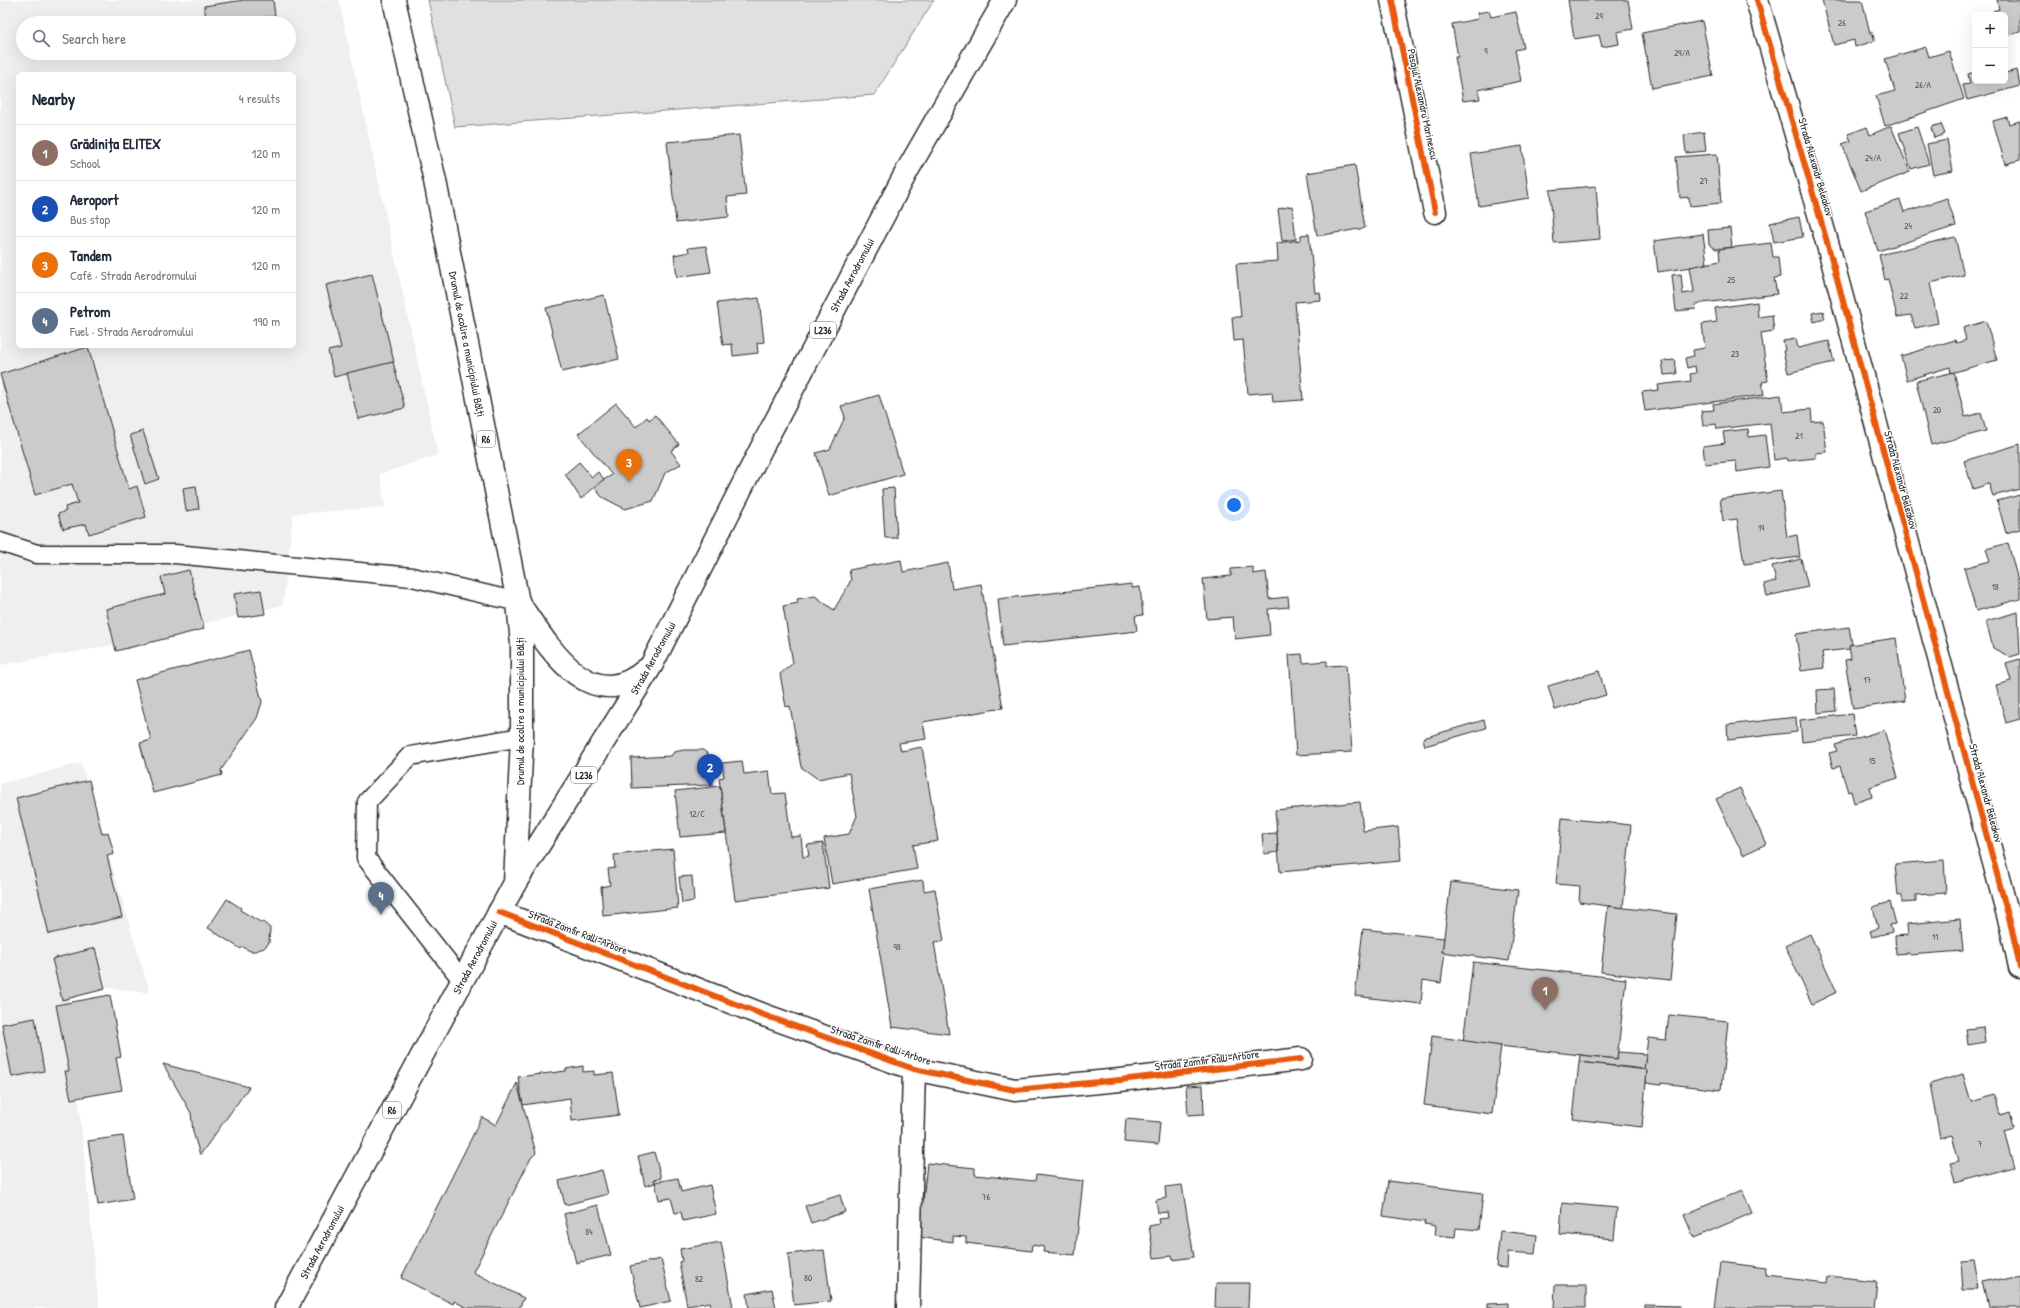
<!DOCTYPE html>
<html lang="en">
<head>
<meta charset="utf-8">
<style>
  :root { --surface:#fff; --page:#f2f2f3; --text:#1f2937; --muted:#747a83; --line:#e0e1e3; --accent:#2563eb }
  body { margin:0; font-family:"Patrick Hand",sans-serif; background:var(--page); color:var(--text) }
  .controls { position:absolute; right:12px; top:12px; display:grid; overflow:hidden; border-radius:6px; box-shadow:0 4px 16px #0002 }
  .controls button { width:36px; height:36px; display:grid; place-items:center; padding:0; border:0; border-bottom:1px solid var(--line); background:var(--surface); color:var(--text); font:20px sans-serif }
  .you { position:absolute; left:1234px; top:505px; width:14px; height:14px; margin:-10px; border:3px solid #fff; border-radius:50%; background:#1a73e8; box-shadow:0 0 0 6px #1a73e833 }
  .badge { display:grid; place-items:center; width:26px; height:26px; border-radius:50%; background:var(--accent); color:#fff; font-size:13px; font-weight:700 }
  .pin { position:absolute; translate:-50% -33px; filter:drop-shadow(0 1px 2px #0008) }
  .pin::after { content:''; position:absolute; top:21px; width:14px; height:12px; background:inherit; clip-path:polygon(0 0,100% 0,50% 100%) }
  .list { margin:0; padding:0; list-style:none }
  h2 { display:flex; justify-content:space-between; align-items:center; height:52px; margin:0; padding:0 16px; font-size:17px }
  h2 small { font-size:13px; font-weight:400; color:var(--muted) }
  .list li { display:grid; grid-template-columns:26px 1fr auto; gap:12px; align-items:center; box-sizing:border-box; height:56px; padding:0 16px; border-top:1px solid var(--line) }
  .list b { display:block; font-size:15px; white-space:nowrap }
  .list p { margin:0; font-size:13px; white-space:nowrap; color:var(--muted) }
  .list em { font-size:13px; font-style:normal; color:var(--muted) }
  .icon { flex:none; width:22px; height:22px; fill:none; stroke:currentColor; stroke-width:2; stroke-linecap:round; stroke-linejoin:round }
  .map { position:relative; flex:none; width:2020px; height:1308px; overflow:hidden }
  .search { position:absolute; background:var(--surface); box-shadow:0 4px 16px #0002; left:16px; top:16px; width:280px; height:44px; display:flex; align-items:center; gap:10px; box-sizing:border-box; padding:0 14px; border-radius:22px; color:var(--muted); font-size:15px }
  .panel { position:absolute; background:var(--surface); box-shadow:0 4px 16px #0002; left:16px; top:72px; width:280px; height:276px; border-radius:6px }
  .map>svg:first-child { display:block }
</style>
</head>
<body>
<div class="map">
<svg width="2020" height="1308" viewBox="0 0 2020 1308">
  <rect width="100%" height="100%" fill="#fff"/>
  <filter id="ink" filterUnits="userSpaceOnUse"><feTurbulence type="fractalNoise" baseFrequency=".025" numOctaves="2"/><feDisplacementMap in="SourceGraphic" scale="8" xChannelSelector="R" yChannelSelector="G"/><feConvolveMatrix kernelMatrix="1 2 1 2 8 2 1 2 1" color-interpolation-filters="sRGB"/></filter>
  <g filter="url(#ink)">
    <g fill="#efefef" fill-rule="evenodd">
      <path d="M0 0H339L438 455 380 474 385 507 293 514 283 605 108 646 0 665ZM23 23H289V53H23ZM18 74H294V346H18Z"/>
      <polygon points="81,763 150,993 67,982 99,1308 0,1308 0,784"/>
    </g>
    <polygon fill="#e0e0e0" stroke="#868686" points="428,0 934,0 874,95 455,127"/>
    <g fill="#cbcbcb" stroke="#2b2b2b">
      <polygon points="244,0 273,0 275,16 230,23 207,23 204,6"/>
      <polygon points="1568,0 1628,0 1633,29 1617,32 1619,44 1602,47 1599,35 1574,39"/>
      <polygon points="1822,0 1862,0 1870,33 1872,32 1875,41 1855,47 1854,40 1834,45"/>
      <polygon points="1997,0 2020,0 2020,32 2005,36 2005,15 1994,15 1993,11 1999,9"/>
      <polygon points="1489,11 1491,17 1516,12 1524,48 1515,50 1521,81 1478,90 1480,99 1463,101 1455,57 1458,57 1452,24 1478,19 1477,13"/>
      <polygon points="1702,21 1713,76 1652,88 1642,33"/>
      <polygon points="1926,47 1929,57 1949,51 1964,99 1885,126 1876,96 1895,91 1885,59"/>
      <polygon points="2017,70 2020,86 1967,100 1963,85 1970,84 1968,74 1975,72 1975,81 2005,81 2005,73"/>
      <polygon points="2007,117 2009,124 2020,121 2020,160 2005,164 1993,121"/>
      <polygon points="1941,124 1945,134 1934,138 1931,127"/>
      <polygon points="1891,126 1910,172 1861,191 1842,144 1851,141 1848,134 1867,127 1870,135"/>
      <polygon points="1917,127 1929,164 1911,169 1899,133"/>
      <polygon points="1704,132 1706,151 1686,153 1684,135"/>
      <polygon points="739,135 746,195 727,197 729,217 676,223 667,142"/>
      <polygon points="1947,140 1953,171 1933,175 1927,144"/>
      <polygon points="1522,146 1529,198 1479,206 1471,154"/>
      <polygon points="1717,154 1721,203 1690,206 1689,197 1680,198 1676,157"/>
      <polygon points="1355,165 1365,228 1317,236 1307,173"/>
      <polygon points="1596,186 1600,239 1554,243 1550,190"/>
      <polygon points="1947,198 1956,226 1878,251 1865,211 1900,200 1904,212"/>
      <polygon points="1292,206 1296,239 1282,241 1278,209"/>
      <polygon points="1799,217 1803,237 1774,242 1770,223"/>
      <polygon points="1730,228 1732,247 1716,249 1709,244 1708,230"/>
      <polygon points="1309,234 1315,293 1320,292 1321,300 1295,302 1303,400 1273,402 1272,392 1248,394 1243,340 1234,341 1232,317 1241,317 1236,264 1278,261 1277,243 1301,240 1301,235"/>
      <polygon points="1703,234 1707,263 1704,263 1704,265 1658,272 1654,241"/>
      <polygon points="1955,237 1964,275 1930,283 1938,323 1915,328 1911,315 1897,317 1888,279 1885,280 1879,255"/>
      <polygon points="1771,243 1773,257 1778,257 1780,277 1774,278 1777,294 1695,304 1696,309 1676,311 1672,275 1681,274 1683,294 1694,292 1690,267 1720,261 1719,249"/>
      <polygon points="706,246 711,272 677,277 674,255 689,252 688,248"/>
      <polygon points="372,274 394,362 334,377 328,351 341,348 326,285"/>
      <polygon points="604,295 619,359 562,372 546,308"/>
      <polygon points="759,298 764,342 757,343 758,353 733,356 732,344 723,345 717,303"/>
      <polygon points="1757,302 1758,317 1772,315 1774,331 1761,333 1768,381 1762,382 1764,395 1645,411 1642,392 1659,390 1658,385 1691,381 1690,374 1696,373 1695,366 1687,368 1685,358 1694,356 1693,350 1705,348 1702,324 1717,322 1715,308"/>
      <polygon points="1823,311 1825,319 1814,322 1812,313"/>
      <polygon points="1986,321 1997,360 1951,373 1950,367 1907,380 1901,356 1955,340 1956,343 1966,340 1963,328"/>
      <polygon points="1796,339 1798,348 1829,341 1834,362 1788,373 1783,351 1785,350 1783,341"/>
      <polygon points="88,347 129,489 137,486 146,517 89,534 86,524 63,529 58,514 66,511 65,507 78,503 72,484 35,495 0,374"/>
      <polygon points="1675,360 1677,374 1664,375 1662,361"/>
      <polygon points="393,362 405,408 358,419 347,373"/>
      <polygon points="1954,372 1965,417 1981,413 1986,431 1931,445 1916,381"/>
      <polygon points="879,395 903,474 829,496 816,453 830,449 845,417 841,406"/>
      <polygon points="1781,395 1783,412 1811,409 1812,422 1823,421 1827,452 1816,453 1816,458 1787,461 1786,458 1774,460 1770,423 1717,429 1716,424 1703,426 1701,411 1714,410 1713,404"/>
      <polygon points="616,403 636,427 647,417 649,420 655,415 679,444 671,451 681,464 665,473 653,501 625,509 602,497 593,486 612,475 578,434"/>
      <polygon points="1748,429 1749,437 1765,435 1769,467 1737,472 1736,461 1705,464 1703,446 1725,443 1723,432"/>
      <polygon points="143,431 159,479 145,484 130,435"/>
      <polygon points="2020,444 2020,489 1993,496 1989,484 1973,489 1964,461"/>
      <polygon points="579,462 592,477 598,472 604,479 581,499 565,474"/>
      <polygon points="196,486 199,509 186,511 183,488"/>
      <polygon points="894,488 897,538 885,538 882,489"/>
      <polygon points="1781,491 1787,537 1797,535 1800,557 1744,564 1737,519 1723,521 1720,499"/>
      <polygon points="2020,495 2020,529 2006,533 1997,501"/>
      <polygon points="2008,543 2020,588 2020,599 1976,611 1964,568 1990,561 1986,549"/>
      <polygon points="1801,559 1808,587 1767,596 1764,584 1776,581 1772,566"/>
      <polygon points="901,560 903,572 948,563 952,589 981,584 1003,708 923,722 926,739 899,743 901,751 922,747 938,841 913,845 917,869 832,884 824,838 849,834 857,816 849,773 818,779 801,767 790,706 786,707 780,674 793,663 783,606 798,603 797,599 815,596 834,610 851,580 849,570"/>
      <polygon points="1253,567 1253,574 1266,572 1269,599 1288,597 1289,607 1268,609 1270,635 1235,639 1233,617 1207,619 1203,579 1231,576 1231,569"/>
      <polygon points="189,570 204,629 116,651 106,609 165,594 161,577"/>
      <polygon points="1132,584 1132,588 1140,587 1143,615 1135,616 1137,631 1003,646 998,599"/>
      <polygon points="261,590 265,614 238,618 234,594"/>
      <polygon points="2018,612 2020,654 2010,657 1993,648 1986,621"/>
      <polygon points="1849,627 1852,644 1849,645 1850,649 1822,652 1824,668 1801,671 1796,634"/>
      <polygon points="1896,638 1905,701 1853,709 1845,660 1851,659 1849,645"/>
      <polygon points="249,650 262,702 257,718 221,770 222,775 153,793 140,743 151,740 135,680"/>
      <polygon points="1302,654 1303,663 1327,661 1327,666 1346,665 1352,752 1296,755 1289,655"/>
      <polygon points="2020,659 2020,719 2006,723 1996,685 2011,681 2006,663"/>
      <polygon points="1599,671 1606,695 1555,710 1548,686"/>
      <polygon points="1834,689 1836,711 1818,713 1817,690"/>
      <polygon points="1852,714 1855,736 1802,742 1800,720"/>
      <polygon points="1796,717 1797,732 1728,740 1727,725"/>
      <polygon points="1484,720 1486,728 1425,746 1423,738"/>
      <polygon points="1884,730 1898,778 1870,787 1872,797 1854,803 1851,791 1848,792 1840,766 1833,768 1829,753 1837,751 1835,745"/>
      <polygon points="684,750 703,750 712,757 713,785 632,788 631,758 671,756 674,752"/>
      <polygon points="742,761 744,774 769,771 772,794 785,793 791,837 801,836 803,857 809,856 807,845 823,843 829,888 735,900 719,778 724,777 722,763"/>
      <polygon points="89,780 102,834 108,832 114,854 107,856 122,917 49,934 16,798"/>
      <polygon points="720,786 726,833 680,837 675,791"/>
      <polygon points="1740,788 1766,844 1743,855 1716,799"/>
      <polygon points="1360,802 1363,831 1398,827 1401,861 1280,872 1275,810"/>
      <polygon points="1562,818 1631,825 1623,908 1579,902 1580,886 1556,884"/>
      <polygon points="1277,833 1278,852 1264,854 1262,834"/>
      <polygon points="673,849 678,908 603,916 601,887 610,885 608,869 615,868 614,855"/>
      <polygon points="1944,860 1946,893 1916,895 1916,902 1902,903 1902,895 1898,896 1895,864"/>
      <polygon points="692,876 694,901 682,903 679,877"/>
      <polygon points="923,880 924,891 935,889 944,941 934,942 949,1034 892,1027 869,889"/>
      <polygon points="1451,882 1518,890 1509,961 1442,952"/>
      <polygon points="227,899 241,908 240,910 262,923 262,921 270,928 269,943 264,948 255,951 250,951 243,947 241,949 208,928"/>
      <polygon points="1890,902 1896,924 1890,925 1892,932 1872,937 1870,931 1878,928 1873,907"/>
      <polygon points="1608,906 1677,914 1670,980 1601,972"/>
      <polygon points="1960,919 1963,951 1909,955 1909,953 1896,954 1895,936 1908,935 1907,924"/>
      <polygon points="1363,929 1444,938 1442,952 1445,952 1441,983 1423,980 1421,1004 1355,996"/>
      <polygon points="1810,934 1837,992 1812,1004 1785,946"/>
      <polygon points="95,948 105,989 62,1000 52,959"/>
      <polygon points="1473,962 1626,979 1617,1059 1463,1042"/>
      <polygon points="110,995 121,1057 116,1058 122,1090 71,1099 65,1071 69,1071 56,1005"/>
      <polygon points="1669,1015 1728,1021 1721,1090 1661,1083 1661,1085 1646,1083 1647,1070 1644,1069 1648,1038 1666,1040"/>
      <polygon points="35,1018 44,1071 12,1077 2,1024"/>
      <polygon points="1983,1027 1985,1042 1968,1045 1966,1029"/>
      <polygon points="1432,1036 1501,1046 1492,1114 1424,1105"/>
      <polygon points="1618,1052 1646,1054 1644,1069 1579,1062 1580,1055 1617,1059"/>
      <polygon points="1579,1062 1647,1070 1642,1127 1573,1119"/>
      <polygon points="163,1064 249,1087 200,1155 193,1132 191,1113"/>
      <polygon points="583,1066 583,1072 594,1071 594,1075 613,1073 619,1115 572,1121 570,1098 523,1105 518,1077 566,1071 566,1069"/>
      <polygon points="1963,1074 1971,1102 1995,1095 2000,1115 2009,1112 2013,1127 2004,1130 2014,1167 1954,1183 1949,1163 1959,1161 1952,1135 1940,1138 1930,1084"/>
      <polygon points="517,1083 536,1153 531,1158 473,1272 524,1298 519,1308 467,1308 454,1301 453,1304 401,1278 482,1117 496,1125"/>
      <polygon points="1203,1085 1204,1114 1188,1115 1186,1086"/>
      <polygon points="1126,1119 1160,1122 1158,1145 1124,1142"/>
      <polygon points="123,1136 133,1199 98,1205 88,1141"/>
      <polygon points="654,1152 661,1178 654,1180 655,1183 645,1186 638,1156"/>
      <polygon points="927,1163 975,1168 975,1175 1035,1181 1036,1175 1083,1181 1075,1255 1043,1252 1044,1247 1032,1245 1031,1251 966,1243 966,1237 953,1236 953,1242 919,1237"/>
      <polygon points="602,1170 608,1194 565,1205 559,1181"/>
      <polygon points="678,1178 681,1192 710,1185 716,1214 683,1221 681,1212 675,1213 671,1198 659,1200 655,1182"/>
      <polygon points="1388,1181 1483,1193 1479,1230 1456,1228 1455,1237 1435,1235 1436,1226 1424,1224 1425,1222 1383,1216"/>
      <polygon points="1182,1185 1194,1257 1173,1260 1172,1256 1154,1258 1149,1226 1159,1224 1158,1219 1168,1218 1167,1212 1158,1213 1156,1200 1166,1198 1165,1187"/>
      <polygon points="1742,1190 1752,1213 1694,1238 1684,1215"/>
      <polygon points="840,1195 845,1212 811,1223 805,1206"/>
      <polygon points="1562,1203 1617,1208 1614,1239 1560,1234"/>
      <polygon points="598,1205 611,1255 576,1263 564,1214"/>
      <polygon points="1500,1231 1537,1235 1535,1254 1508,1252 1507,1268 1496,1267"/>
      <polygon points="721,1242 733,1307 711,1308 710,1302 687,1306 679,1262 682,1261 680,1249"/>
      <polygon points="824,1250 831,1301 794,1305 788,1254"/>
      <polygon points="661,1259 671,1301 640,1308 630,1266"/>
      <polygon points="1720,1262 1767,1268 1766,1276 1828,1283 1829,1276 1876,1281 1873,1308 1714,1308"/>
      <polygon points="1974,1262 1979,1290 1963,1290 1961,1263"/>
      <polygon points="2020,1275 2020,1308 1989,1308 1983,1283"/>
      <polygon points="1216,1283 1249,1283 1248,1308 1215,1308"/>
      <polygon points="1555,1285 1586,1285 1586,1308 1554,1308"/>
      <polygon points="772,1289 776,1308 749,1308 747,1294"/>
      <polygon points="1508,1303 1508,1308 1488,1308 1488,1304"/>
      <polygon points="1645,1305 1679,1306 1679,1308 1645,1308"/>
    </g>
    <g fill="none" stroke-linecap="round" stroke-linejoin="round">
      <g stroke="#2b2b2b" stroke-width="21">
        <g id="service">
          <polyline points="0,542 37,554 175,554 412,577 518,602"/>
          <polyline points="462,980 366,858 367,802 410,756 522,737"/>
        </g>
      </g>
      <g stroke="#2b2b2b" stroke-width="25">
        <g id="minor">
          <polyline points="1392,0 1435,212"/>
          <polyline points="1757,0 1829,249 2012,930 2020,967"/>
          <polyline points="499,912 761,1014 914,1069 1015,1090 1120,1080 1301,1059"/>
          <polyline points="908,1308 914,1069"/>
        </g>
      </g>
      <g stroke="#2b2b2b" stroke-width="25">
        <g id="primary">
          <path d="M518 602C547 644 589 720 647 669"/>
          <polyline points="515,883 651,666 761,449 907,171 1005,0"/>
        </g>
      </g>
      <g stroke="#2b2b2b" stroke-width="25">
        <polyline id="trunk" points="286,1308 515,883 522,737 522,645 518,602 435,181 394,0"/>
      </g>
      <use href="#service" stroke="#fff" stroke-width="18"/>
      <use href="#minor" stroke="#fff" stroke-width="22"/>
      <use href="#primary" stroke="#fff" stroke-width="22"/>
      <use href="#trunk" stroke="#fff" stroke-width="22"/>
      <g stroke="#fff" stroke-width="8">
        <g id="cycleway">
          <polyline points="1392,0 1435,212"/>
          <polyline points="1757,0 1829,249 2012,930 2020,967"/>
          <polyline points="499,912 761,1014 914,1069 1015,1090 1120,1080 1301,1059"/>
        </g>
      </g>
      <use href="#cycleway" stroke="#e8590c" stroke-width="6"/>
    </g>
  </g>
  <g text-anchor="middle" stroke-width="3" stroke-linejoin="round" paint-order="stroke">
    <g font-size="9" fill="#535353">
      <text x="1599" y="19">29</text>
      <text x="1842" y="26">26</text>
      <text x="1486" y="54">9</text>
      <text x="1682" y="56">29/A</text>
      <text x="1923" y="88">26/A</text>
      <text x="1873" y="161">24/A</text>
      <text x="1704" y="184">27</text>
      <text x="1908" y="229">24</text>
      <text x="1731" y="283">25</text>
      <text x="1904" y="299">22</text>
      <text x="1735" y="357">23</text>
      <text x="1937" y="413">20</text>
      <text x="1799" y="439">21</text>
      <text x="1761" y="531">19</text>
      <text x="1995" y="590">18</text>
      <text x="1867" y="683">17</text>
      <text x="1872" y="764">15</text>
      <text x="697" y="817">12/C</text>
      <text x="1935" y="940">11</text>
      <text x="897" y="950">98</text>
      <text x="1980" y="1147">7</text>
      <text x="986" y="1200">76</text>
      <text x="589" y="1235">84</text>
      <text x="808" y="1281">80</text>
      <text x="699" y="1282">82</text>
    </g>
    <g fill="#fff" stroke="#6b6b6b" stroke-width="1">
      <rect x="810" y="322" width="26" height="16" rx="3"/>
      <rect x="477" y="431" width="18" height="16" rx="3"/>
      <rect x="571" y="767" width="26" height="16" rx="3"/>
      <rect x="383" y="1102" width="18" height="16" rx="3"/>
    </g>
    <g font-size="10" font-weight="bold" fill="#2b2b2b">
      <text x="823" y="334">L236</text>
      <text x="486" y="443">R6</text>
      <text x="584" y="779">L236</text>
      <text x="392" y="1114">R6</text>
    </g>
    <g font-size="11" fill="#2b2b2b" stroke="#fff">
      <text transform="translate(1423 104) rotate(78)" y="4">Pasajul Alexandru Marinescu</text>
      <text transform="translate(1816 167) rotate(74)" y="4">Strada Alexandr Beleakov</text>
      <text transform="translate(852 275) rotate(-62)" y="4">Strada Aerodromului</text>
      <text transform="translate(467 344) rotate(79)" y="4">Drumul de ocolire a municipiului Bălți</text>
      <text transform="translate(1901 480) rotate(75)" y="4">Strada Alexandr Beleakov</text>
      <text transform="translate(653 658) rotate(-61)" y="4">Strada Aerodromului</text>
      <text transform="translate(520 711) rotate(-90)" y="4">Drumul de ocolire a municipiului Bălți</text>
      <text transform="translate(1986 793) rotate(75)" y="4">Strada Alexandr Beleakov</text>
      <text transform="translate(578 932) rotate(21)" y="4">Strada Zamfir Ralli-Arbore</text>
      <text transform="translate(475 957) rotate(-62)" y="4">Strada Aerodromului</text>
      <text transform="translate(881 1045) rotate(18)" y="4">Strada Zamfir Ralli-Arbore</text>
      <text transform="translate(1207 1060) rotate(-7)" y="4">Strada Zamfir Ralli-Arbore</text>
      <text transform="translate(322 1242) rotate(-62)" y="4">Strada Aerodromului</text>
    </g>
  </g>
</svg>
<div class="controls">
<button>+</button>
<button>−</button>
</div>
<div class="you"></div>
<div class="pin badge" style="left:1545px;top:1010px;background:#8d6e63">1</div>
<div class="pin badge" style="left:710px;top:787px;background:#1a4fb4">2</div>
<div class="pin badge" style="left:629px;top:482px;background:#e8710a">3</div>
<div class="pin badge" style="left:381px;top:915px;background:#5c6f8a">4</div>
<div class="search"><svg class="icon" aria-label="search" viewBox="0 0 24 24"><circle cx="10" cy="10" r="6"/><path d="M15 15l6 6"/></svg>Search here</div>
<section class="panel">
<h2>Nearby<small>4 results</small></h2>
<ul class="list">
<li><span class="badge" style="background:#8d6e63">1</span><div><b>Grădinița ELITEX</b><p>School</p></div><em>120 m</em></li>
<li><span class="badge" style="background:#1a4fb4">2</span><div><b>Aeroport</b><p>Bus stop</p></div><em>120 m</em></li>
<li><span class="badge" style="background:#e8710a">3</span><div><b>Tandem</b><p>Café · Strada Aerodromului</p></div><em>120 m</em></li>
<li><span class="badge" style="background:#5c6f8a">4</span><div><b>Petrom</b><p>Fuel · Strada Aerodromului</p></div><em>190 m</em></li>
</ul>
</section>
</div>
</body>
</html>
